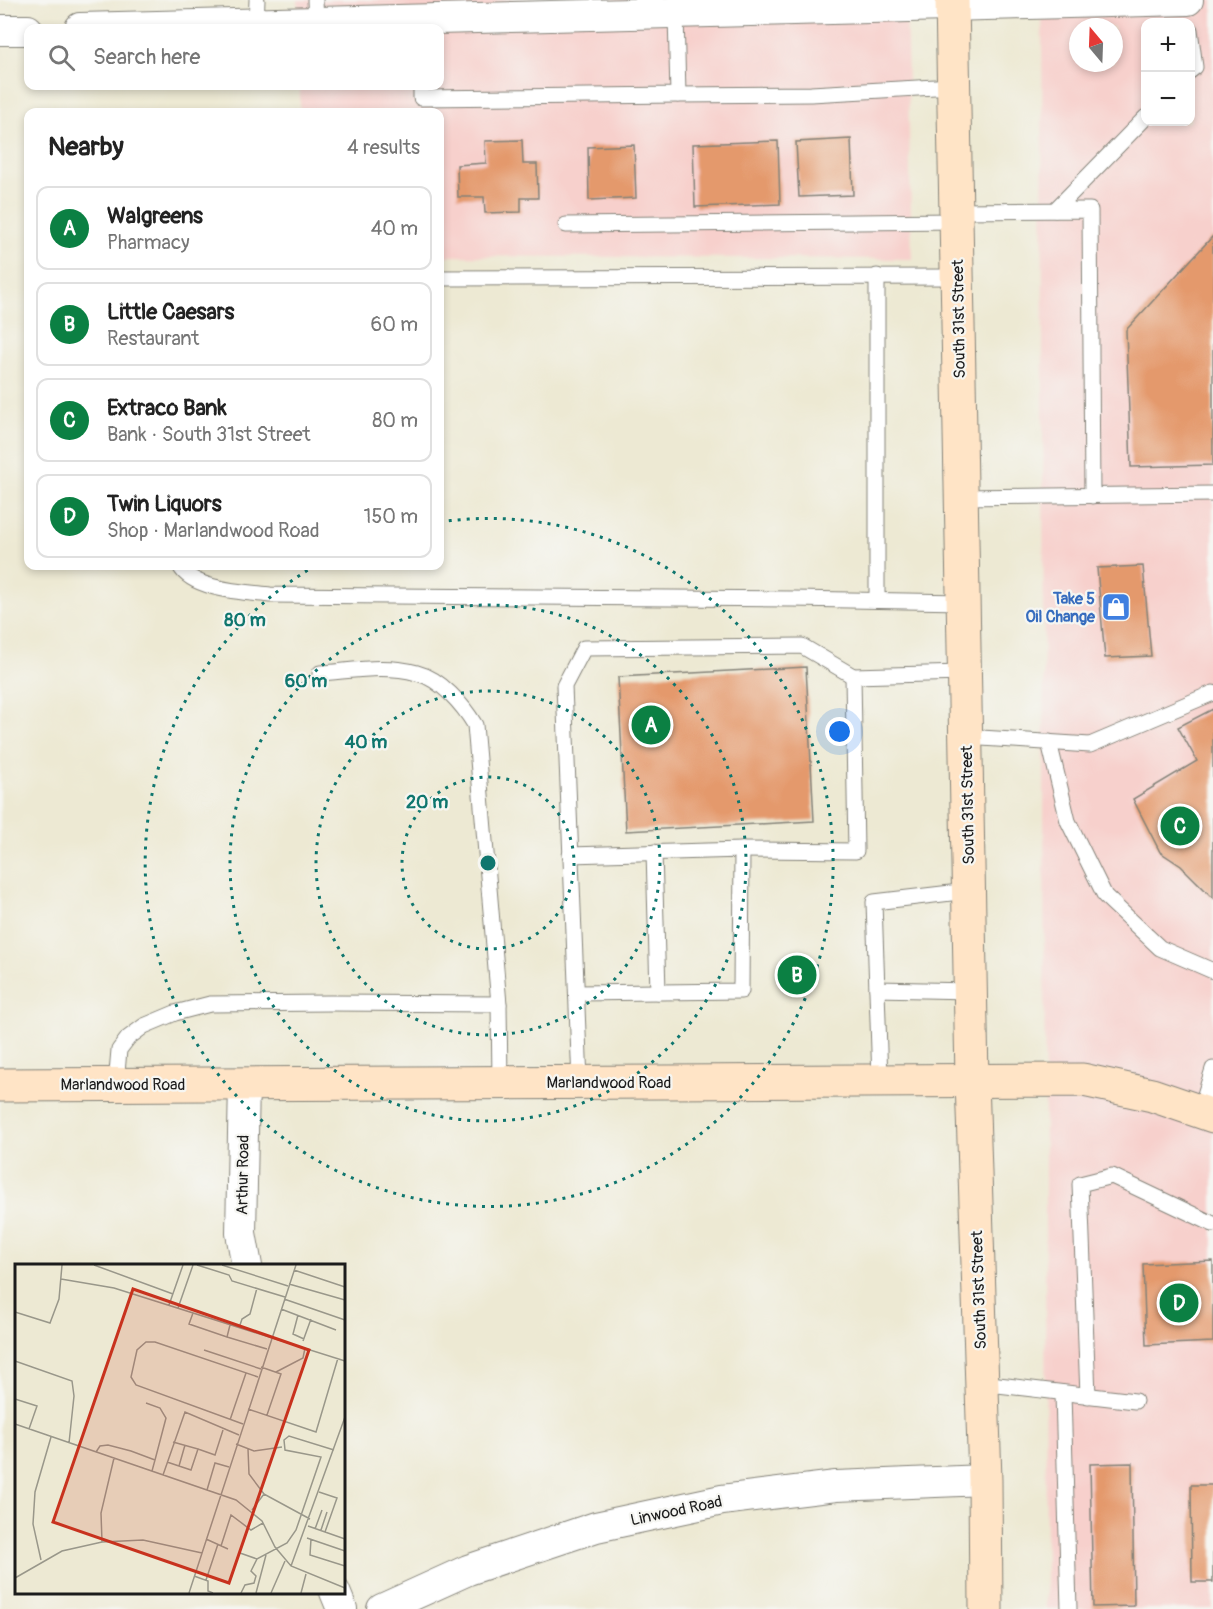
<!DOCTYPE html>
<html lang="en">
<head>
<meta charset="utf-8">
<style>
  :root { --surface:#fff; --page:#f6f6f6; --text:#222; --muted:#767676; --line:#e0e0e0; --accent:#0b8043 }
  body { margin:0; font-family:Pangolin,sans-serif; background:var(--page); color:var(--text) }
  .controls { position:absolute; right:18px; top:18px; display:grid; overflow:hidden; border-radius:12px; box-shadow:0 3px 9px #0003 }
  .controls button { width:54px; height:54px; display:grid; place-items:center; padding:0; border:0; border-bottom:2px solid var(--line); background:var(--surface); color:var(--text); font:30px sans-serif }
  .compass { position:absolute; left:1069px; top:18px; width:54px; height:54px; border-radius:50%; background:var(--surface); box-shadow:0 3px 9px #0003; rotate:341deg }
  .you { position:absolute; left:840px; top:732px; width:21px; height:21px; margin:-15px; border:4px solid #fff; border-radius:50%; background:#1a73e8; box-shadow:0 0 0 9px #1a73e833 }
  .badge { display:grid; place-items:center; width:39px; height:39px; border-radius:50%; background:var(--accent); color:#fff; font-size:20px; font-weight:700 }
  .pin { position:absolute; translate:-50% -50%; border:3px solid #fff; box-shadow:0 2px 6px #0006 }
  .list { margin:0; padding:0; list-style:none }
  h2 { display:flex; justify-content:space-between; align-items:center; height:78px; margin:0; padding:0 24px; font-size:26px }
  h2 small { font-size:20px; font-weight:400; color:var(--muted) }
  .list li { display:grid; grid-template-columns:39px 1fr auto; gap:18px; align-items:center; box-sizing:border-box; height:84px; margin:0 12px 12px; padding:0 12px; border:2px solid var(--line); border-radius:12px }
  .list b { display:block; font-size:22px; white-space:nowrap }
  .list p { margin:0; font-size:20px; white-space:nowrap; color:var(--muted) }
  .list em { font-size:20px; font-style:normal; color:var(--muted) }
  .icon { flex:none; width:33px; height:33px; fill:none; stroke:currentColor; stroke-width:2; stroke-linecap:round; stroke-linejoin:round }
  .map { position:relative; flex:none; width:1213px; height:1609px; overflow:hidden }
  .search { position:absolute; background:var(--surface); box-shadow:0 3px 9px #0003; left:24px; top:24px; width:420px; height:66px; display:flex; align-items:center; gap:15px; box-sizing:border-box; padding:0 21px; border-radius:12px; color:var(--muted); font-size:22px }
  .panel { position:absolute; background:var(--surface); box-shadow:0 3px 9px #0003; left:24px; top:108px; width:420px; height:462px; border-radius:12px }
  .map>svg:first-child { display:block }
</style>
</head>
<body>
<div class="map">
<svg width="1213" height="1609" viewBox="0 0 1213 1609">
  <rect width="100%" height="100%" fill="#f6f6f2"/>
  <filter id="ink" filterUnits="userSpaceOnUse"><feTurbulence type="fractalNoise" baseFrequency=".0167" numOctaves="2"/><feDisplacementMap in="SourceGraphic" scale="12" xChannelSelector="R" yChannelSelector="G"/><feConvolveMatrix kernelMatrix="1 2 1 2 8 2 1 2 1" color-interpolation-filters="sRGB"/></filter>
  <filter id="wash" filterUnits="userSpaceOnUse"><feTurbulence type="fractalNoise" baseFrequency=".008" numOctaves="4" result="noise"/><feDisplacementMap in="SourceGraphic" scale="24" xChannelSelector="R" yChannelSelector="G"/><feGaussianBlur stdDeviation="1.35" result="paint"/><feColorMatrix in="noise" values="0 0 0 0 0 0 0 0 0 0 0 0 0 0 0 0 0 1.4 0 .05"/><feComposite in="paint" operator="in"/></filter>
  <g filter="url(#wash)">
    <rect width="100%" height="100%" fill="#ede9d3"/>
    <g fill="#f7d0cc" fill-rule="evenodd">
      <polygon points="298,0 906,0 912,259 440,256 440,112 300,112 300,86 440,86 440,28 298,28"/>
      <path d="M1042 0H1213V1609H1046ZM1146 22H1190V122H1146ZM1078 27H1114V63H1078Z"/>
    </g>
    <g id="blocks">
      <g fill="#e4996c">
        <polygon points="851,139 853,195 799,197 796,142"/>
        <polygon points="522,140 523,164 537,164 538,198 521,198 521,212 485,213 484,197 458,197 457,165 486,163 485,141"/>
        <polygon points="778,141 780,204 695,207 693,144"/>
        <polygon points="634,145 636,198 589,200 588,147"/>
        <polygon points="1213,236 1213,465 1131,467 1126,330"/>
        <polygon points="1143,566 1151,656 1105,658 1097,568"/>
        <polygon points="806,667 814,821 626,831 618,677"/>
        <polygon points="1213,709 1213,898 1181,866 1160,852 1133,799 1197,761 1178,727"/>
        <polygon points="1213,1261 1213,1342 1146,1345 1143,1264"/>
        <polygon points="1132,1463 1134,1606 1093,1607 1090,1464"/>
        <polygon points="1191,1485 1213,1485 1213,1582 1192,1582"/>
      </g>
    </g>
  </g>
  <g filter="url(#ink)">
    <use href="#blocks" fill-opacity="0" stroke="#848278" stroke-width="1.5"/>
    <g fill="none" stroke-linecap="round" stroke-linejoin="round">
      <g stroke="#848278" stroke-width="17">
        <g id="lane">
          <polyline points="315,0 316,23"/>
          <polyline points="256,24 257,0"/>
          <polyline points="1190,30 1195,67 1190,71"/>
          <polyline points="421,86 421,98 678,95 676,14"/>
          <polyline points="678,95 811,94 953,86"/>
          <polyline points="1055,210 1146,117"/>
          <polyline points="956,211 1090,210 1092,496"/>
          <polyline points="566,225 956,221"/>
          <polyline points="877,276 877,600"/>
          <polyline points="440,278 957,277"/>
          <polyline points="961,497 1213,494"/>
          <path d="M180 566C192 590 246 592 270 595L793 599 963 602"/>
          <path d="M320 673C351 671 386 664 417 673 441 679 463 705 475 725L499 1004"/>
          <polyline points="965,737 1090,745 1213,693"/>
          <polyline points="1049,742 1068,821 1105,896 1160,948 1213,971"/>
          <polyline points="742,850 856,851 853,676"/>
          <polyline points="654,852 658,992"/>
          <polyline points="570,855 742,850 741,991 577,993"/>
          <polyline points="877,989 970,991"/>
          <polyline points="880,1080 874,902 968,891"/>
          <polyline points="580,1082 564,686 584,648 802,646 853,676 963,673"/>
          <polyline points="116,1084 119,1050 128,1038 144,1026 175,1013 210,1004 330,1003 499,1004 500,1082"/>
          <polyline points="1200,1111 1213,1069"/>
          <polyline points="981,1383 1135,1401"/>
          <polyline points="1063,1393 1069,1609"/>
          <polyline points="1088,1396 1080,1184 1112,1176 1213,1224"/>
        </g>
      </g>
      <g stroke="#848278" stroke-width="32">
        <g id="street">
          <polyline points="80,28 1188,0"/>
          <polyline points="0,30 28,30"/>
          <polyline points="244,1083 241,1233 247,1266"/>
          <polyline points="335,1592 342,1609"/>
          <polyline points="382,1609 468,1570 596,1527 722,1500 836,1486 985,1480"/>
        </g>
      </g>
      <g stroke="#848278" stroke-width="35">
        <g id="secondary">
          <polyline points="952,0 972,1080 985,1480 986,1609"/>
          <polyline points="0,1085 1083,1080 1152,1095 1213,1116"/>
        </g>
      </g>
      <use href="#lane" stroke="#fff" stroke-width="15"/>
      <use href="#street" stroke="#fff" stroke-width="30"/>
      <use href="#secondary" stroke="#ffe4c6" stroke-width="33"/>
    </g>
  </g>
  <g fill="none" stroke="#0f766e" stroke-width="3" stroke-dasharray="3 6">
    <circle cx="488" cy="863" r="86"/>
    <circle cx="488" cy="863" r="172"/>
    <circle cx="488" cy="863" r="258"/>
    <path d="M440 522A344 344 0 1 1 313 567"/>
  </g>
  <defs>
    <g id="shop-square" transform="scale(1.5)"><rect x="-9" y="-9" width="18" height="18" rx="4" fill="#3f7fe0" stroke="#f6f6f2"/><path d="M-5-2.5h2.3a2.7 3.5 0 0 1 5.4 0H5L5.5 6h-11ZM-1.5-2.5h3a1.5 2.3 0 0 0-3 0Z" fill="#fff"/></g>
  </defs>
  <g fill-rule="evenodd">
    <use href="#shop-square" x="1116" y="607"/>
  </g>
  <g text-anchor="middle" stroke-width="4.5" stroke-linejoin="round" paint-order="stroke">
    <g font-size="16" fill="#1c1c1c" stroke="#f6f6f2">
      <text transform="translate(958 319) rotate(-91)" y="6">South 31st Street</text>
      <text transform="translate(967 805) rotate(-91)" y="6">South 31st Street</text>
      <text x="609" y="1088">Marlandwood Road</text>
      <text x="123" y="1090">Marlandwood Road</text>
      <text transform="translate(242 1175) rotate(-89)" y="6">Arthur Road</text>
      <text transform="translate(978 1290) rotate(-92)" y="6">South 31st Street</text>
      <text transform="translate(676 1510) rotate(-12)" y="6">Linwood Road</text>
    </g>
    <g font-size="16" font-weight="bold" fill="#366cbe" stroke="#f6f6f2" text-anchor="end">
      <text x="1095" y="604">Take 5<tspan x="1095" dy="18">Oil Change</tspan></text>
    </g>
  </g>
  <g transform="translate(15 1264)">
    <rect width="330" height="330" fill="#ede9d3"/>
    <path fill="none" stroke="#99978a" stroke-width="1.5" d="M79 1 158 30M182 1 214 11 217 17 270 33M207 1 273 22M279 6 330 23M46 15 99 24 330 97M274 20 330 36M269 35 330 56M154 41 168 1M163 44 178 1M266 45 321 66M0 48 35 59 44 35 47 1M178 49 174 60 212 73 215 61M283 51 278 70 289 75M224 64 227 55 235 50 242 24M212 73 252 85M288 77 296 55M189 86 246 105M0 97 57 117 59 132 54 179M246 103 266 110 252 151M261 108 288 94 290 84M0 135 22 142 14 165M131 139 145 144 151 154 140 196M233 145 301 168 323 94M215 156 231 109M0 160 221 236 247 257 260 283 276 302 330 324M228 160 121 121 116 113 122 86 131 78H140L243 113M221 180 239 187 267 183M183 185 200 191 208 166M233 185 234 210 249 230M81 188 85 182 93 181 116 187 140 196 137 207M152 198 176 206 183 185 158 178M164 202 170 181M148 211 170 148 224 171M192 226 200 199 214 203M304 228 322 234 310 268M237 246 249 230 295 255M293 262 330 275M300 265 307 246M306 266 312 248M292 274 330 287M191 275 213 285M296 275 295 291 330 302M87 278 86 249 99 194M206 282 216 251 236 266 248 259M225 289 242 295 272 279 281 266 306 193 270 186 269 176 274 172 319 186M26 296 18 260 20 228 36 173M276 302 330 153M179 312 193 317V327L198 329M0 314 47 287 87 278 128 276 187 289M191 316 203 280M174 329 281 1M226 329 230 321 239 319 241 312 236 307 242 295M241 329 251 291M256 329 270 297M286 329 291 310"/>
    <path fill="#c8321e" fill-opacity="0.15" stroke="#c8321e" stroke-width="3" d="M118 25 294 86 214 319 38 258Z"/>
    <rect width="330" height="330" fill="none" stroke="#1c1c1c" stroke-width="3"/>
  </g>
  <circle cx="488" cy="863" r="9" fill="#0f766e" stroke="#f6f6f2" stroke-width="3"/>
  <g font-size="18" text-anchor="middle" font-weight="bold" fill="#0f766e" stroke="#f6f6f2" stroke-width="4.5" stroke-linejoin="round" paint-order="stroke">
    <text x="245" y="626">80 m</text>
    <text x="306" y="687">60 m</text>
    <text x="366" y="748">40 m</text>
    <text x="427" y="808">20 m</text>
  </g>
</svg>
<div class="controls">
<button>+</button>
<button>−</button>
</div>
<svg class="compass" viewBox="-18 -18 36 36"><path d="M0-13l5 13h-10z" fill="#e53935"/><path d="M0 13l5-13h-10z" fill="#767676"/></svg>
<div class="you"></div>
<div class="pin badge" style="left:651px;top:725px">A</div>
<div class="pin badge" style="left:797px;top:975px">B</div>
<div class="pin badge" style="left:1180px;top:826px">C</div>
<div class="pin badge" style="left:1179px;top:1303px">D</div>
<div class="search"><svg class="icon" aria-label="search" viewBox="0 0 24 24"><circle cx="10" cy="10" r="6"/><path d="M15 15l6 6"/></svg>Search here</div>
<section class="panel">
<h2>Nearby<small>4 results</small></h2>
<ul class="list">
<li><span class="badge">A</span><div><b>Walgreens</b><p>Pharmacy</p></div><em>40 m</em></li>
<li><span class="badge">B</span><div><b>Little Caesars</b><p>Restaurant</p></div><em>60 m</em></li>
<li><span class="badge">C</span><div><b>Extraco Bank</b><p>Bank · South 31st Street</p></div><em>80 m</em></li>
<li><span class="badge">D</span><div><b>Twin Liquors</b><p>Shop · Marlandwood Road</p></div><em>150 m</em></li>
</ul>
</section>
</div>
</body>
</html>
